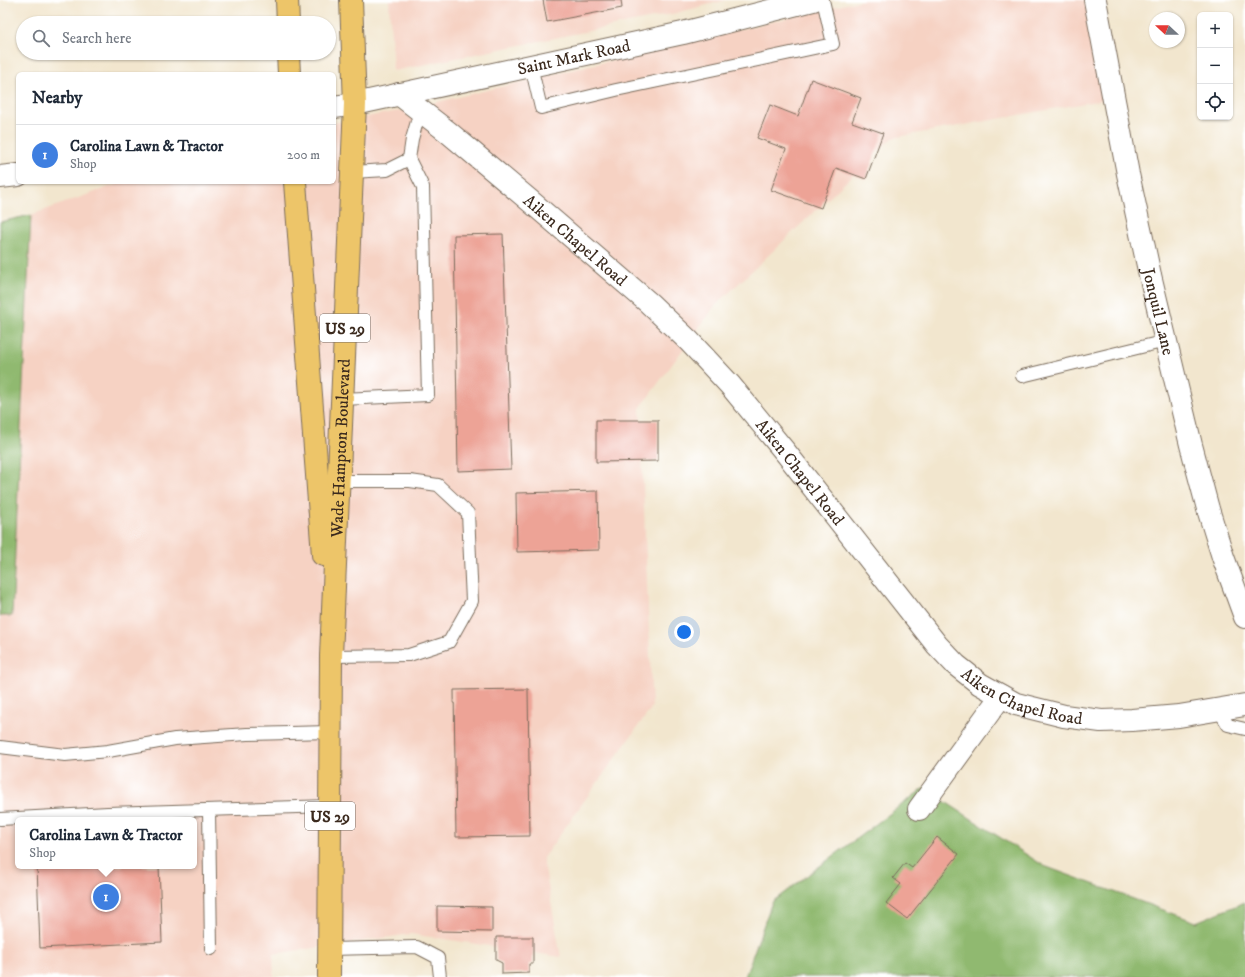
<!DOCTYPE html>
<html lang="en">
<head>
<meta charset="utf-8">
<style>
  :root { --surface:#fff; --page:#f6f6f7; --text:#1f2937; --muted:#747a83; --line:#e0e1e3; --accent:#db2777 }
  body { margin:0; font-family:"IM FELL DW Pica",serif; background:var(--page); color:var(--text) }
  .controls { position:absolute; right:12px; top:12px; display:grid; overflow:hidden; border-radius:6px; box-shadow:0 1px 3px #0004 }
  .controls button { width:36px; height:36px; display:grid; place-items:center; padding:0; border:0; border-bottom:1px solid var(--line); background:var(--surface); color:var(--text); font:20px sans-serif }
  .compass { position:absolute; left:1149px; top:12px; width:36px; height:36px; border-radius:50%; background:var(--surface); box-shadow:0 1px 3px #0004; rotate:292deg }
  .you { position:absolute; left:684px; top:632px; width:14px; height:14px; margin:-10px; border:3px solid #fff; border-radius:50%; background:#1a73e8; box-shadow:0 0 0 6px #1a73e833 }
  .badge { display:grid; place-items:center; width:26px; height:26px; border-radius:50%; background:var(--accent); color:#fff; font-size:13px; font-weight:700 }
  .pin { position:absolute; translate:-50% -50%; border:2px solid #fff; box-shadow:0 1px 4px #0006 }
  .popup { position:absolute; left:15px; top:817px; width:182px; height:52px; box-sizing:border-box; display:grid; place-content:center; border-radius:6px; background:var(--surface); filter:drop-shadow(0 1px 3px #0005); font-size:13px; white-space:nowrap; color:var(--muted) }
  .popup b { font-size:15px; color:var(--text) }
  .popup::after { content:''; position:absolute; left:50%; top:100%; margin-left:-8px; border:8px solid transparent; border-top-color:var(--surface) }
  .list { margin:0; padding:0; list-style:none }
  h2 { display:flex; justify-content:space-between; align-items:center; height:52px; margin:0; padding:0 16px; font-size:17px }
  h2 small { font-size:13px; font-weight:400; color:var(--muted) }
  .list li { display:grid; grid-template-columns:26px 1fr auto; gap:12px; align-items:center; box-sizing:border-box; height:60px; padding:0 16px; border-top:1px solid var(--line) }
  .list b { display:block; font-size:15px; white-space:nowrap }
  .list p { margin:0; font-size:13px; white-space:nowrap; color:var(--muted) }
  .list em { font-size:13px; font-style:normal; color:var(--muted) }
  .icon { flex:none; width:22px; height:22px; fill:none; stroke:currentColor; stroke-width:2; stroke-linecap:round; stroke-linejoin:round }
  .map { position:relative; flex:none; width:1245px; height:977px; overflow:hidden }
  .search { position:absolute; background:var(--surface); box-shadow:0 1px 3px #0004; left:16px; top:16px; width:320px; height:44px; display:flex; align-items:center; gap:10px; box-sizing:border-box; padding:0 14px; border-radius:22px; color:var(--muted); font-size:15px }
  .panel { position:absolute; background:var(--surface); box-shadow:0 1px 3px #0004; left:16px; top:72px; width:320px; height:112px; border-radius:6px }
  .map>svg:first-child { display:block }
</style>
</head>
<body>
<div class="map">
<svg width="1245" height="977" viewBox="0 0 1245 977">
  <rect width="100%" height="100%" fill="#fff"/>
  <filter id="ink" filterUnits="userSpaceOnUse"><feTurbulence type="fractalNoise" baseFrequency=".025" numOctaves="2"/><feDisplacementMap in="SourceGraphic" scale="8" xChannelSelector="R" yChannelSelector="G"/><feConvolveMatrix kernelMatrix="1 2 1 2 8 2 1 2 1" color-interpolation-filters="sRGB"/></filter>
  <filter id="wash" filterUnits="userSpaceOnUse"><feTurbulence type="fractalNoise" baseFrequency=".012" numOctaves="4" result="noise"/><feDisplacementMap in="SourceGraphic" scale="16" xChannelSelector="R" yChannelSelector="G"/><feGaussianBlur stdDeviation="0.9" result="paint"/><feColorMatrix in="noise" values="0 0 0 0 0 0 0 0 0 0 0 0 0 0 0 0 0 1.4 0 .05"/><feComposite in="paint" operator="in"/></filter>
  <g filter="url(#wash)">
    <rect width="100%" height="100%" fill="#f2e6ce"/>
    <g fill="#f6d2c3" fill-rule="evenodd">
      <polygon points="389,0 726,0 672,14 393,71"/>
      <path d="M863 0H1084L1113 98 892 138 715 306 640 408 652 707 543 858 561 957 411 934 273 954 274 977H0V616L12 615 31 215 123 182H334V123L404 110ZM18 820H194V866H18Z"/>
    </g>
    <g fill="#90b96f" stroke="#667246">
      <polygon points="31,215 12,616 0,616 0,222"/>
      <polygon points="924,788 1044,866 1196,922 1245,902 1245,977 745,977 772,902"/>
    </g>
    <g id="blocks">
      <g fill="#eda396">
        <polygon points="543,0 621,0 622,8 547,22"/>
        <polygon points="811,79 861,98 852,122 883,133 866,179 836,168 821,208 771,190 786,149 757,138 770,105 798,116"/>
        <polygon points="503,234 511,469 458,471 454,235"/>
        <polygon points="596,420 658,420 658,461 596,462"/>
        <polygon points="598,491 599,550 517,552 516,493"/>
        <polygon points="528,689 530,836 456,837 454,690"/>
        <polygon points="937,837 959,854 907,919 886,903 901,884 893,878 905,863 912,868"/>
        <polygon points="37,866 159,866 162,942 40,948"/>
        <polygon points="437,906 492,907 492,932 437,931"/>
        <polygon points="496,937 533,937 533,964 529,964 529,973 502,974 502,963 496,960"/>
      </g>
    </g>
  </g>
  <g filter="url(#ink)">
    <use href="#blocks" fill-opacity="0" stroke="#7b6c5c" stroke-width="1"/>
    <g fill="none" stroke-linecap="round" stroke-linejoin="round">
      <g stroke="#7b6c5c" stroke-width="14">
        <g id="service">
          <polyline points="531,66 541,108 616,90 833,44 823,0"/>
          <polyline points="352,172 387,170 409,159 412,139 420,111"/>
          <polyline points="1022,376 1166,341"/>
          <polyline points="342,399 428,395 423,187 409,159"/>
          <polyline points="331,656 409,655 449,642 472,601 468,513 438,485 410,481 338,481"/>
          <polyline points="1218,709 1228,725 1245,729"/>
          <polyline points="0,747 65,755 108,751 175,739 247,734 330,732"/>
          <polyline points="209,810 211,949"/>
          <polyline points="0,819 108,813 330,806"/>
          <polyline points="329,949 417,947 438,958 440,977"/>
        </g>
      </g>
      <g stroke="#7b6c5c" stroke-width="24">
        <g id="minor">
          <path id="s1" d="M1095 0 1128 174 1150 275 1191 445 1208 509 1223 557 1245 617"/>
          <path id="s2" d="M399 94 448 132 529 200 649 303 689 341 730 385 786 453 937 645 956 665 980 684 1016 704 1064 716 1101 721 1132 720 1179 716 1245 705"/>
          <polyline points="919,809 1001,696"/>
        </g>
      </g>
      <g stroke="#7b6c5c" stroke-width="24">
        <g id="tertiary">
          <path id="s3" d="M334 107 355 104 683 33 813 0"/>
          <polyline points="0,177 18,175"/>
        </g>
      </g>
      <g stroke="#7b6c5c" stroke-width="24">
        <g id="primary">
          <polyline points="287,0 288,23"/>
          <polyline points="288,53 289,74"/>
          <polyline points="295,182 323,555"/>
          <path id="s4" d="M329 977 331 656 355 104 351 0"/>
        </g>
      </g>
      <use href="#service" stroke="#fff" stroke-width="12"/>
      <use href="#minor" stroke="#fff" stroke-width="22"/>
      <use href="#tertiary" stroke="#fff" stroke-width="22"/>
      <use href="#primary" stroke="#edc569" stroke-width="22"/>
    </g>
  </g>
  <g text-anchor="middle" stroke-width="3.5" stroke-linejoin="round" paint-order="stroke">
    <g fill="#fff" stroke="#766a62" stroke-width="1">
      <rect x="320" y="314" width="50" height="28" rx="3"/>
      <rect x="305" y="802" width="50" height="28" rx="3"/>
    </g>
    <g font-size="16" font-weight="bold" fill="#3b2a1e">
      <text x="345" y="334">US 29</text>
      <text x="330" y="822">US 29</text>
    </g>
    <g font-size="17" fill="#3b2a1e" stroke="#fff">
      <text dy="6" stroke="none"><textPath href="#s3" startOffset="245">Saint Mark Road</textPath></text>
      <text dy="6" stroke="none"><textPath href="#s2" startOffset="229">Aiken Chapel Road</textPath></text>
      <text dy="6" stroke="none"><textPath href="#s1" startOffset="318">Jonquil Lane</textPath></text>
      <text dy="6" stroke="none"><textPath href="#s4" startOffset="529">Wade Hampton Boulevard</textPath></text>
      <text dy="6" stroke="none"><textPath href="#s2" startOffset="553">Aiken Chapel Road</textPath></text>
      <text dy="6" stroke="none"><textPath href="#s2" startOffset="876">Aiken Chapel Road</textPath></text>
    </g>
  </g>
</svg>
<div class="controls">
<button>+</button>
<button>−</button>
<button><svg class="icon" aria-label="locate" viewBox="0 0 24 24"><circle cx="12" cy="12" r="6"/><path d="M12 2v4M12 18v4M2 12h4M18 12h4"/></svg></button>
</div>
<svg class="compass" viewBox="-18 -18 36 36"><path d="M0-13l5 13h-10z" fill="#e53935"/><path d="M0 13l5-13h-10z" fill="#747a83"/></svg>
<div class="you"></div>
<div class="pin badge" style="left:106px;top:897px;background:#3f7fe0">1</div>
<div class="popup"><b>Carolina Lawn &amp; Tractor</b>Shop</div>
<div class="search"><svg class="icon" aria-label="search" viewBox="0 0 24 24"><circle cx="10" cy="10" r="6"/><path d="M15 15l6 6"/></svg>Search here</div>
<section class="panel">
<h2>Nearby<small></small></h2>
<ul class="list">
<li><span class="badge" style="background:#3f7fe0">1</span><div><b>Carolina Lawn &amp; Tractor</b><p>Shop</p></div><em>200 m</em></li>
</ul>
</section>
</div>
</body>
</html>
